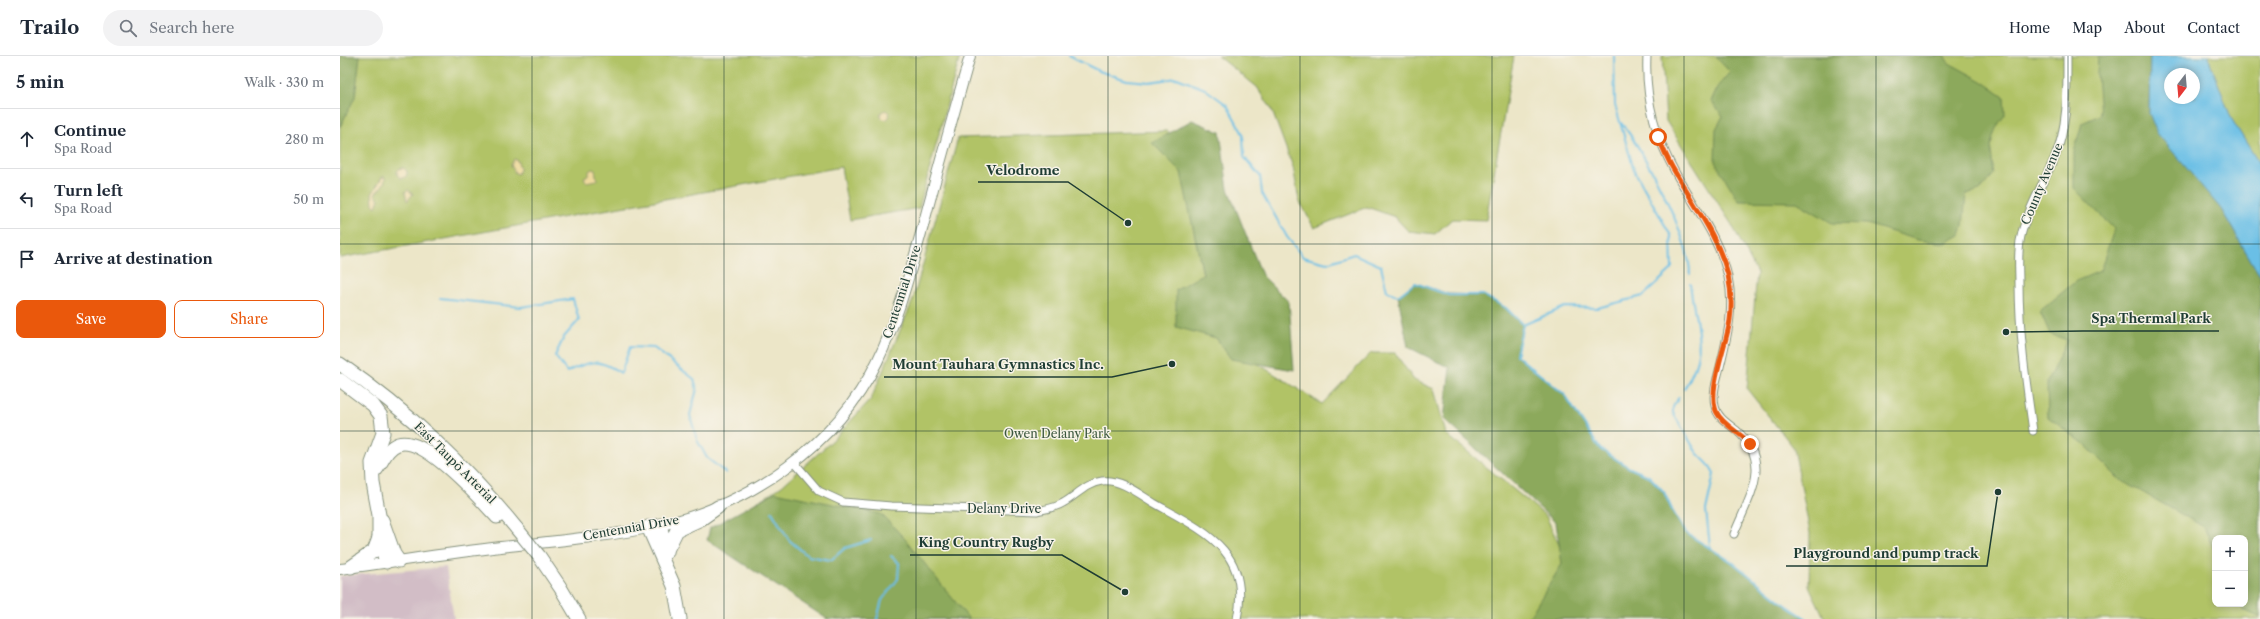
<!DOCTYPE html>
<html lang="en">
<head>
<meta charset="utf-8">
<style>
  :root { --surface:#fff; --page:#f2f2f3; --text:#1f2937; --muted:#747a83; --line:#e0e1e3; --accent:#ea580c }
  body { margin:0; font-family:"Libre Caslon Text",serif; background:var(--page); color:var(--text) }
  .controls { position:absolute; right:12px; bottom:12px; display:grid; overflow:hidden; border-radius:8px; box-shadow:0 2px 6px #0003 }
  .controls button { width:36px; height:36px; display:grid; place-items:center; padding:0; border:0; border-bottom:1px solid var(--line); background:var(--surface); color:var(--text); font:20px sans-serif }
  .compass { position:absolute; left:1824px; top:12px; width:36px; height:36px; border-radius:50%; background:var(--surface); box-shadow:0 2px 6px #0003; rotate:196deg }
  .stop { position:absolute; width:12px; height:12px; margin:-9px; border:3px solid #ea580c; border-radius:50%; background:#fff }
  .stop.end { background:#ea580c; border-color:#fff; box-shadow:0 1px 4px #0008 }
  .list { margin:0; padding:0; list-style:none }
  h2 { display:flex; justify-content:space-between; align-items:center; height:52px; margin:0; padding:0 16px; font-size:17px }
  h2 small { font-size:13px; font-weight:400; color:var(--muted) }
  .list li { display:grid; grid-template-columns:26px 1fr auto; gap:12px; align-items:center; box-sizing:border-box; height:60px; padding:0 16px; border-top:1px solid var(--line) }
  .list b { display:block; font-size:15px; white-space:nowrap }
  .list p { margin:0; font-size:13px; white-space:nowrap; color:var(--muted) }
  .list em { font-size:13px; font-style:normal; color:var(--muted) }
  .actions { display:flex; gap:8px; padding:12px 16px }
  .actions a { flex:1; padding:9px 0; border:1px solid var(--accent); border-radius:8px; text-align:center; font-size:14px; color:var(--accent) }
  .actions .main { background:var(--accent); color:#fff }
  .icon { flex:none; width:22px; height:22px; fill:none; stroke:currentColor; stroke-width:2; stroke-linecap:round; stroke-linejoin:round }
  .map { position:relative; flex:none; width:1920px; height:563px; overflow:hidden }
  header { display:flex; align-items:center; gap:24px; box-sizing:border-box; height:56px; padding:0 20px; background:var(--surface); border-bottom:1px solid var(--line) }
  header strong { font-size:19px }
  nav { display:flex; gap:22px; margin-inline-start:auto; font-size:14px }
  .search { width:280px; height:36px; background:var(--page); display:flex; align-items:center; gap:10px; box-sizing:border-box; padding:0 14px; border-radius:22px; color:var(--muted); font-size:15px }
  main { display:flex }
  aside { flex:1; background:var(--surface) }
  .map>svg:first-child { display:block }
</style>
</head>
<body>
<header>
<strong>Trailo</strong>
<div class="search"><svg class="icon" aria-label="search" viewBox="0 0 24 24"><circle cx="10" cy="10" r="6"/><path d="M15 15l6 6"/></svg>Search here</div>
<nav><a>Home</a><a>Map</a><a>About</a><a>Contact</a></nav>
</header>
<main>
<aside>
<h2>5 min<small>Walk · 330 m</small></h2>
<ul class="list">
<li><svg class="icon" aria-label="ahead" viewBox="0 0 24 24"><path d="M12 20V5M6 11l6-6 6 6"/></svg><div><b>Continue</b><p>Spa Road</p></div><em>280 m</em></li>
<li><svg class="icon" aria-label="left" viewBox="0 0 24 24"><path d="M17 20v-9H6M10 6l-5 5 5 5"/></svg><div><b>Turn left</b><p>Spa Road</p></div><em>50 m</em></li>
<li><svg class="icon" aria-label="arrive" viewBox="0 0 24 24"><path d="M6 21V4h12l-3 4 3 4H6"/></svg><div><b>Arrive at destination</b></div></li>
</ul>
<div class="actions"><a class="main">Save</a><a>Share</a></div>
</aside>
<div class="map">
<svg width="1920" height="563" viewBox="0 0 1920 563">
  <rect width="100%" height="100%" fill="#f7f3e8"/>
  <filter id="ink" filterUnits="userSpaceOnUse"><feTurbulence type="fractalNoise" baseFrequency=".025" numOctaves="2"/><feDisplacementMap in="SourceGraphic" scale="8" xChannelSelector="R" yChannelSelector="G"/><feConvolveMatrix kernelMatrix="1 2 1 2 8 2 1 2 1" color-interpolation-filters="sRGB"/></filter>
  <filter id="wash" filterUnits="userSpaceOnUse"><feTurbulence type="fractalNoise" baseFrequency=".012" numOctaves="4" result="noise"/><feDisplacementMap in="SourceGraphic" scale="16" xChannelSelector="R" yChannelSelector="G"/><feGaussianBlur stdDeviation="0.9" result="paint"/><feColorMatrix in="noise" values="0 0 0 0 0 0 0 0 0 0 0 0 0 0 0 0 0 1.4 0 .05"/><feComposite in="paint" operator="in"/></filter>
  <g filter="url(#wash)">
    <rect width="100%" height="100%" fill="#ece6c8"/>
    <polygon fill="#d2bdc6" points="106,511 114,563 0,563 0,520"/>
    <g fill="#b1c366" stroke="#68804d" fill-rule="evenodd">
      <polygon points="0,0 620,0 579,152 510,164 501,111 0,202"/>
      <polygon points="878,0 1174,0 1146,164 1112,163 1095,178 1068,175 1055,161 1027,151 974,172 959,144 953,111 931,52 917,31"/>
      <path d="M1322 0H1810L1809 57 1881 153 1920 220V563H1485L1469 530 1470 477 1454 392 1407 333 1417 217 1392 169 1326 65ZM1875 482H1905V548H1875Z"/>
      <polygon points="1869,0 1920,0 1920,109 1891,62 1870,6"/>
      <polygon points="828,75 839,97 875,281 982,348 1031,297 1055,297 1074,324 1094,333 1106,378 1206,460 1225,502 1235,563 496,563 407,452 442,430 493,384 531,343 573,244 618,82"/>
    </g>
    <g fill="#8ca95b" stroke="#567348">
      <polygon points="0,0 20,0 15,41 0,71"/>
      <path d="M1375 0H1604L1609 7 1642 25 1664 40 1665 59C1648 80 1650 93 1654 118L1640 134 1626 138 1623 170 1620 179 1605 187 1578 184 1527 168 1492 167 1457 146 1399 145 1375 106 1376 73 1383 60 1371 45 1378 30 1390 16Z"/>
      <polygon points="1758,0 1810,0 1809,57 1881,153 1920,220 1920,561 1902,554 1896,548 1905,548 1905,482 1875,482 1875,496 1864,471 1779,423 1743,387 1708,361 1707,326 1727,284 1710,278 1700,255 1736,225 1760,215 1774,173 1734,132 1734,96 1742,67 1760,59 1757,18"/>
      <polygon points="852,64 880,76 888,133 922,219 949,246 954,314 891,303 876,282 836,271 836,234 863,218 841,116 812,87"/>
      <polygon points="1075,227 1109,238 1143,239 1166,252 1183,269 1176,299 1224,338 1260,393 1290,412 1309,420 1324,436 1333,456 1346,477 1392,506 1446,549 1467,563 1188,563 1222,508 1216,467 1104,363 1110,312 1068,291 1058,240"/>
      <polygon points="435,436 541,458 565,483 629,563 487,563 367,484 370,472"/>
    </g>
    <g fill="#eeda9e" stroke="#868c69">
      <circle cx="545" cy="59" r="4.5"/>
      <polygon points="174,103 177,104 180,113 178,118 175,117 171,109"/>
      <circle cx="62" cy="117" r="5"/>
      <polygon points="252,113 255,114 257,124 246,126 244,121 249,119 249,115"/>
      <path d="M42 121H45C46 128 39 133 35 138L39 143 36 151 33 148 32 138Z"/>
      <polygon points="68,134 73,138 67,145 65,136"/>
    </g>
    <path fill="#6abfe6" stroke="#447e8d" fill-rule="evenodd" d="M1810 0H1869L1870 6 1891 62 1920 109V220L1881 153 1817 77 1809 57ZM1830 18H1854V42H1830Z"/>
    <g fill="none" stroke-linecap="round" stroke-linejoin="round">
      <g stroke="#6abfe6" stroke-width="2">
        <polyline points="729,0 759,15 787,24 809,26 837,22 865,33 887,49 903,78 904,101 920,120 922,137 947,181 963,201 987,207 1014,198 1041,210 1047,235 1058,240 1075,227 1109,239 1143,239 1166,252 1183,269"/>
        <path d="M1281 67C1304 93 1350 183 1350 218"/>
        <path d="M100 242 181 251 233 243 239 264 224 281 215 300 227 316C252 304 257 302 281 317L290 291 314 292 354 323 357 333 350 359 357 384 367 402 386 417"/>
        <polyline points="1183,269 1176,299 1224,338 1260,393 1290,412 1309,420 1324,436 1333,456 1346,477 1392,506 1446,549 1467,563"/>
        <polyline points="1183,269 1225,251 1257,252 1303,240 1332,213 1331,180 1294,114 1275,49 1274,0"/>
        <path d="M1344 333C1370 291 1355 272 1350 227"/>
        <polyline points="1339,341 1333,351 1333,357 1357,397 1368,408 1374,418 1366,454 1370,491"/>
        <polyline points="432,456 449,484 468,500 491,504 505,492 531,484"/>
        <polyline points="537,563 542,544 558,523 559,507 551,500"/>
      </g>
    </g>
  </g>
  <g filter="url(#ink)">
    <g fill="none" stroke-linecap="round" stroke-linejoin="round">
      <g stroke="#86927e" stroke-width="9">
        <g id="street">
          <path d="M1307 0C1305 41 1315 80 1335 116 1354 150 1380 183 1388 221 1395 253 1387 281 1380 311 1377 323 1372 337 1375 350 1377 361 1387 367 1396 374 1434 407 1409 440 1394 478"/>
          <path d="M1693 375C1686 326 1679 277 1679 227 1679 211 1677 193 1682 176 1689 150 1704 126 1715 101 1728 70 1727 34 1727 0"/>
          <path d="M454 406 479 435 503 446 551 450 697 455C706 453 715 452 723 447 736 440 746 427 762 425 781 423 799 438 814 447 864 475 912 495 897 563"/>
        </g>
      </g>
      <g stroke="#86927e" stroke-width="12">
        <path id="secondary" d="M0 513C54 506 107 497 161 491 214 485 269 481 322 469 411 447 496 390 537 306 558 263 570 216 583 170 598 113 614 57 630 0"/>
      </g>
      <g stroke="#86927e" stroke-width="15">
        <g id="highway">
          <path d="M0 308C69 356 124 408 177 473"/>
          <polyline points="0,324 33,349 41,360 43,377 32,407 33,427 39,459 39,482 46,506"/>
          <path d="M35 415C43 406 45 393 58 388 85 379 140 443 157 461"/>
          <polyline points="42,464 54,498 59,505"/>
          <polyline points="320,469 327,496"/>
          <polyline points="308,471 334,530 340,563"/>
          <polyline points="327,494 337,474 361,463 378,451"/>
          <polyline points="199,500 220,531 239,563"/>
          <polyline points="11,511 34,495 39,482"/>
        </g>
      </g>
      <use href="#street" stroke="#fff" stroke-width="7"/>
      <use href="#secondary" stroke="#fff" stroke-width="10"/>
      <use href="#highway" stroke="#fff" stroke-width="13"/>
      <g stroke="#86927e" stroke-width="15" stroke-linecap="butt">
        <polyline id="highway-bridge" points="177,473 199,500"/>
      </g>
      <use href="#highway-bridge" stroke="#fff" stroke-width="13"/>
    </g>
  </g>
  <g fill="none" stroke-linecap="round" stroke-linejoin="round" filter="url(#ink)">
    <path stroke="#ea580c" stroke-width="5" d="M1318 81C1323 92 1328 105 1335 116 1354 149 1378 181 1388 219 1391 233 1392 250 1390 264 1387 288 1366 335 1377 357 1383 369 1401 377 1410 388"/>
  </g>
  <path fill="none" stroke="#1f3d34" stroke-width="1" stroke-opacity="0.55" d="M192 0V563M384 0V563M576 0V563M768 0V563M960 0V563M1152 0V563M1344 0V563M1536 0V563M1728 0V563M0 188H1920M0 375H1920"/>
  <g text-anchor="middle" stroke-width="3" stroke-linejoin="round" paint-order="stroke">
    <g font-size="12" fill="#1f3d34" stroke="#f7f3e8">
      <text transform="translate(1702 128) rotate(-67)" y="4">County Avenue</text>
      <text transform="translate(562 236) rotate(-72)" y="4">Centennial Drive</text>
      <text transform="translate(115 407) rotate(45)" y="4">East Taupō Arterial</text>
      <text x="664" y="457">Delany Drive</text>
      <text transform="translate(291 472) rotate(-10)" y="4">Centennial Drive</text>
    </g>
    <g font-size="12" fill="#3c583e" stroke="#f7f3e8">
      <text x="717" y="382">Owen Delany Park</text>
    </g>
  </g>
  <path fill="none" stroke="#1f3d34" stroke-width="1.5" d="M788 167L728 126H638M1666 276L1743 275H1879M832 308L772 321H544M785 536L722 499H570M1658 436L1647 510H1446"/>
  <g fill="#1f3d34" stroke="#f7f3e8" stroke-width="1.5">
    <circle cx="788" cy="167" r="4"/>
    <circle cx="1666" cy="276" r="4"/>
    <circle cx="832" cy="308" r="4"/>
    <circle cx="785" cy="536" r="4"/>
    <circle cx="1658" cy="436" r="4"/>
  </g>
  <g font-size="13" text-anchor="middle" font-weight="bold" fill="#1f3d34" stroke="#f7f3e8" stroke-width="3" stroke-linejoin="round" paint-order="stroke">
    <text x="683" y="119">Velodrome</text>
    <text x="1811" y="267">Spa Thermal Park</text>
    <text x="658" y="313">Mount Tauhara Gymnastics Inc.</text>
    <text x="646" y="491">King Country Rugby</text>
    <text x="1546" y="502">Playground and pump track</text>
  </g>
</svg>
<div class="controls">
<button>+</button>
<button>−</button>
</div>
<svg class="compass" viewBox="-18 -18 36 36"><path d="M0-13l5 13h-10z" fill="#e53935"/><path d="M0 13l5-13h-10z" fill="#747a83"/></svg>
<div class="stop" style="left:1318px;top:81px"></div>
<div class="stop end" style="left:1410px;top:388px"></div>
</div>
</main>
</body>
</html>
